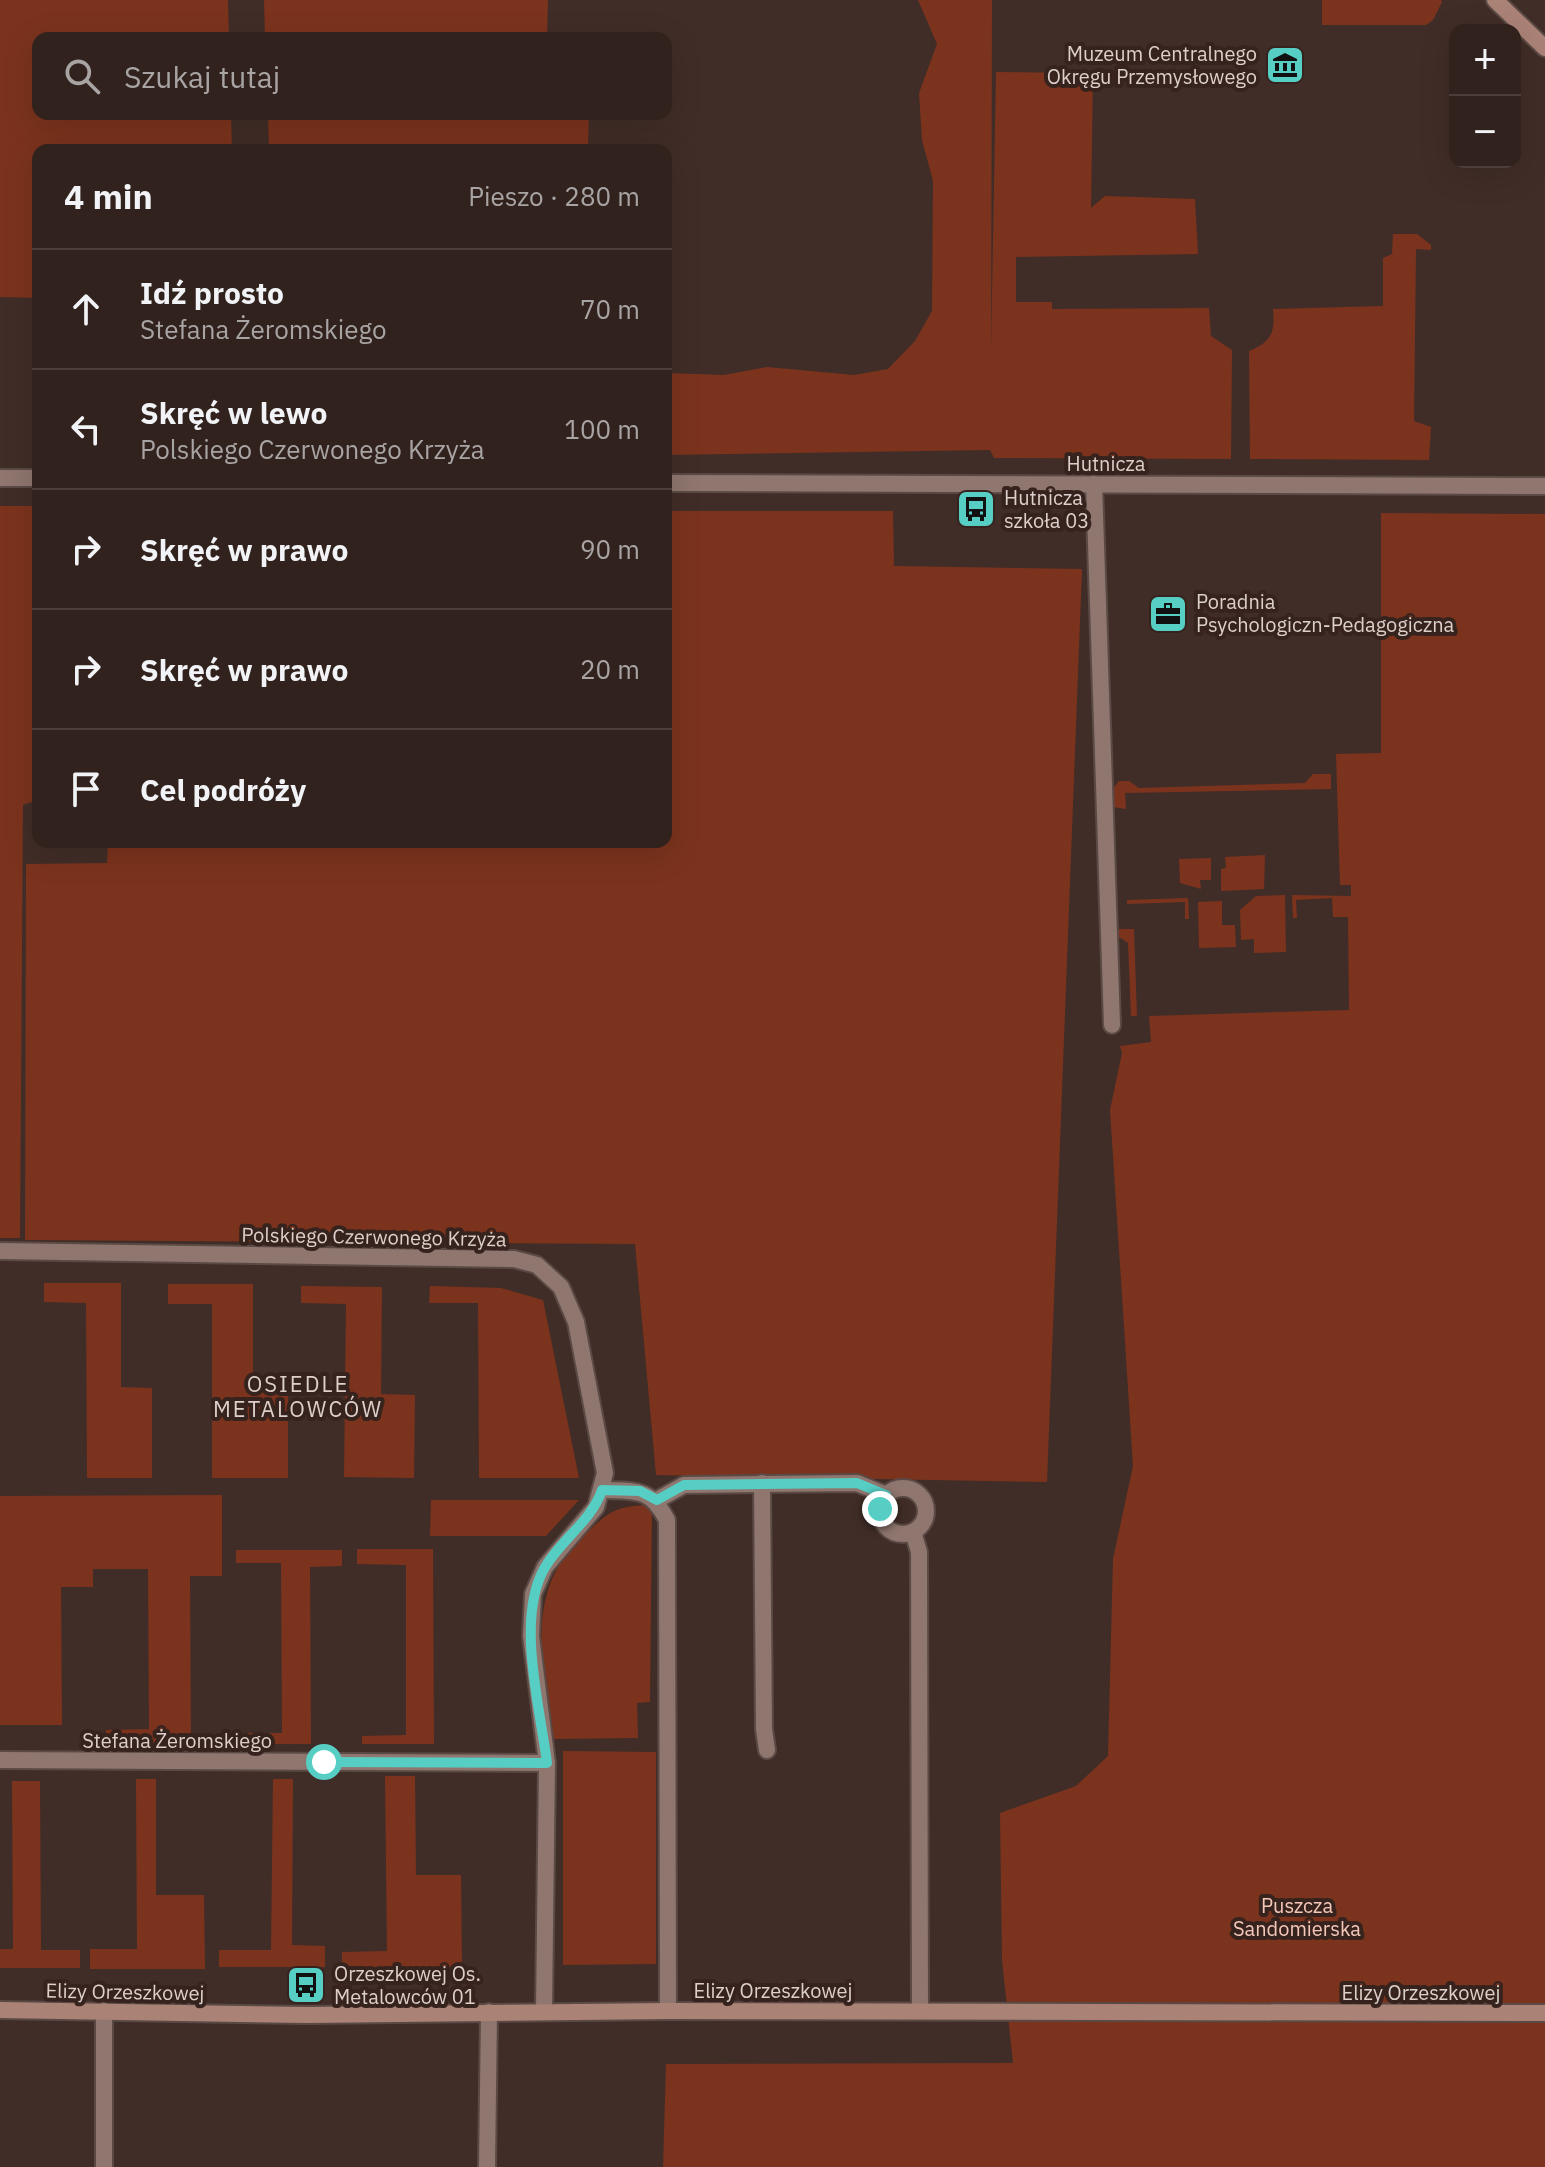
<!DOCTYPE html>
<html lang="pl">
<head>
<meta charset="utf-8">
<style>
  :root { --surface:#31221d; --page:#3d2f2a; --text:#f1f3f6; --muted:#a8a4a4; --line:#4c3f3b }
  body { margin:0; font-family:"IBM Plex Sans",sans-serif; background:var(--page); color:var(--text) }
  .controls { position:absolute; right:24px; top:24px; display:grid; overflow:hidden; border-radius:16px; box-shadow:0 8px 32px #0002 }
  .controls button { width:72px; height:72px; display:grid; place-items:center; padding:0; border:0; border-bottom:2px solid var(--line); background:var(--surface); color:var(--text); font:40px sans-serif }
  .stop { position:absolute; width:24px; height:24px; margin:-18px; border:6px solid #56cec4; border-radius:50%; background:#fff }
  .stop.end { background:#56cec4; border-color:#fff; box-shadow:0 2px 8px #0008 }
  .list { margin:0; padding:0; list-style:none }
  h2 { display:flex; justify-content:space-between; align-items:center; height:104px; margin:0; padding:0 32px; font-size:34px }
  h2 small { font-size:26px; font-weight:400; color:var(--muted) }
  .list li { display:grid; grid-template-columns:52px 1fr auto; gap:24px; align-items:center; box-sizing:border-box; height:120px; padding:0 32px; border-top:2px solid var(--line) }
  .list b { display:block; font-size:30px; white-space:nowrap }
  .list p { margin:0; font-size:26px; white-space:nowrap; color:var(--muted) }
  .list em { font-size:26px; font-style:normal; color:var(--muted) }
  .icon { flex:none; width:44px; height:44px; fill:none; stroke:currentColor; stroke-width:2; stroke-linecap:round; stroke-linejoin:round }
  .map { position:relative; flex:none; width:1545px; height:2167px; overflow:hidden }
  .search { position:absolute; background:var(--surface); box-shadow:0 8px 32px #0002; left:32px; top:32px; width:640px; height:88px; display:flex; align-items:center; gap:20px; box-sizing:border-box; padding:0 28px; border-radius:16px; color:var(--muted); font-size:30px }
  .panel { position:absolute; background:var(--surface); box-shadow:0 8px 32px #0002; left:32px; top:144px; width:640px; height:704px; border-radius:16px }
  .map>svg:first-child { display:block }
</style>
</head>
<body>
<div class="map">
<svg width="1545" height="2167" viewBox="0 0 1545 2167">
  <rect width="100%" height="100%" fill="#412d27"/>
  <g fill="#7b331d">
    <polygon points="0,0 228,0 229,38 38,38 38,114 231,114 232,150 38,150 38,298 0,297"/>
    <polygon points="264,0 548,0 547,38 265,38"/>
    <polygon points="918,0 992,0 991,351 996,72 1093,73 1091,208 1105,196 1195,199 1198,254 1016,257 1016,302 1052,302 1052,309 1209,308 1211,336 1232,350 1231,459 994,458 990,450 666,455 666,373 724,375 767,367 854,375 888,369 915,341 932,311 933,181 922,140 919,93 937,44"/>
    <polygon points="1322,0 1441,0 1442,2 1433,20 1426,25 1322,25"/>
    <polygon points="268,114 589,114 588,150 269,150"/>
    <path d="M1393 234H1417L1431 245V250L1416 249 1414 421 1431 427 1429 460 1250 459 1249 351C1272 342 1275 332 1273 309L1383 306V258L1392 254Z"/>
    <polygon points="0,506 35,506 38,800 23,805 20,1238 0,1238"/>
    <polygon points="666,511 893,511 894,566 1082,569 1047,1482 656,1475 635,1244 25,1240 26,864 107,863 108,842 666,842"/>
    <polygon points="1381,513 1545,514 1545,2167 663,2167 666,2064 1013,2063 1002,1960 1000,1813 1076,1786 1108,1756 1113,1559 1133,1466 1110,1110 1122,1053 1120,1046 1151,1042 1149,1016 1349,1010 1348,917 1333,917 1332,898 1296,900 1297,918 1293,918 1292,895 1351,896 1351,885 1340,885 1336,754 1381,753"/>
    <polygon points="1313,774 1331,774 1331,789 1125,793 1126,809 1113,807 1112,790 1119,781 1129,781 1139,788 1305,783"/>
    <polygon points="1265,855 1264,889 1221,891 1221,869 1226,868 1225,857"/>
    <polygon points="1211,858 1211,880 1200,880 1201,889 1180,883 1179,859"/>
    <polygon points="1285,895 1286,952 1254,953 1254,939 1241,940 1240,910 1256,896"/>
    <polygon points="1188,898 1189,919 1185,919 1185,902 1127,904 1127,900"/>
    <polygon points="1222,901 1222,925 1235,925 1236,947 1199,948 1198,902"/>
    <polygon points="1119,929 1134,929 1137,1016 1131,1016 1128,943 1116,935"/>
    <polygon points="44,1283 121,1283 121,1387 152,1388 152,1478 87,1478 86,1303 44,1302"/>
    <polygon points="168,1284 253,1284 253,1387 288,1388 288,1478 212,1478 212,1304 168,1304"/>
    <polygon points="301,1286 382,1287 381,1394 415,1395 414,1478 344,1477 346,1304 301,1303"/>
    <polygon points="430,1286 501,1288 543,1300 579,1478 479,1478 478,1303 429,1303"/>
    <polygon points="222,1495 222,1576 190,1576 191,1747 106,1747 106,1730 149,1729 148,1569 93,1569 93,1587 61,1587 62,1725 0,1725 0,1496"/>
    <polygon points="431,1500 579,1500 546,1536 430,1536"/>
    <path d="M652 1505 650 1702 637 1703 638 1738 551 1739C544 1666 522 1592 583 1536 610 1511 614 1506 652 1505Z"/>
    <polygon points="357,1549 433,1549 434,1744 362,1744 362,1736 406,1735 406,1565 357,1564"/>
    <polygon points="236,1550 342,1550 342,1566 310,1567 311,1744 237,1744 237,1733 282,1733 281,1563 236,1563"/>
    <polygon points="563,1751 656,1752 656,1964 563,1965"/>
    <polygon points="385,1776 415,1776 416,1875 461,1875 462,1967 342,1967 342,1952 387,1951"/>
    <polygon points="136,1779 156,1779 156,1895 204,1895 205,1969 90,1969 90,1949 137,1949"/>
    <polygon points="273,1779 293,1779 292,1945 325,1946 325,1967 219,1967 219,1950 271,1950"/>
    <polygon points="12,1781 40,1781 41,1950 80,1950 80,1968 0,1968 0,1949 13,1949"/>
  </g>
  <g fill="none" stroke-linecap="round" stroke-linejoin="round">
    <g stroke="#5a4944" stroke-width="20">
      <g id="street">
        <polyline points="0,478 38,478"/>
        <polyline points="666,483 1545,486"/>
        <polyline points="1094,484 1112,1025"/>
        <polyline points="0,1251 514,1259 537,1265 561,1287 576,1322 605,1473 596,1507 545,1567 533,1594 531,1636 547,1763 544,2011"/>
        <polyline points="762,1483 764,1729 767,1750"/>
        <circle cx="903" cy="1511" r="23"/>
        <path d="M602 1490C635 1491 650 1487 667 1520L668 2011"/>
        <polyline points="657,1500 684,1485 857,1483 886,1495"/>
        <polyline points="913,1532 919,1552 920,2011"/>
        <polyline points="0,1760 547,1763"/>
        <polyline points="104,2167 104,2011"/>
        <polyline points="487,2167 489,2012"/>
      </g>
    </g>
    <g stroke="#5a4944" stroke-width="20">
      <g id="secondary">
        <polyline points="1495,0 1545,48"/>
        <polyline points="0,2010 307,2015 668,2011 1545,2013"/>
      </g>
    </g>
    <use href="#street" stroke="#8f766f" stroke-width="16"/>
    <use href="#secondary" stroke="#ab8276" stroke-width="16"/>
  </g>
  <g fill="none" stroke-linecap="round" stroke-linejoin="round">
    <path stroke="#56cec4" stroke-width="10" d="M324 1762 547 1763C540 1707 516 1619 544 1569 560 1540 591 1522 602 1490L640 1491 657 1500 684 1485 857 1483 886 1495 880 1509"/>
  </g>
  <defs>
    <g id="museum-square" transform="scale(2)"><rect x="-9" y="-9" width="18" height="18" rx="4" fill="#56cec4" stroke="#37231d"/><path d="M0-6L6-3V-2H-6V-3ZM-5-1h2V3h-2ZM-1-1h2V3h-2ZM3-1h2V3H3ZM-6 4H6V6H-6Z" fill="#111"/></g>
    <g id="bus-square" transform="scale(2)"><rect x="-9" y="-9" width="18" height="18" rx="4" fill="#56cec4" stroke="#37231d"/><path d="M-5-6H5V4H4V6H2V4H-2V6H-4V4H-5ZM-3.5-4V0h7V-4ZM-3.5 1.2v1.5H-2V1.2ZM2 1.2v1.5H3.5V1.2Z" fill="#111"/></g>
    <g id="office-square" transform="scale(2)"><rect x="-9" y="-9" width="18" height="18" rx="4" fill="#56cec4" stroke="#37231d"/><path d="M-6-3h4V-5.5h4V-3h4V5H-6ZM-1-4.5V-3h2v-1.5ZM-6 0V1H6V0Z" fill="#111"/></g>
  </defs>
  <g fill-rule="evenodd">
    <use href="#museum-square" x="1285" y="65"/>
    <use href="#bus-square" x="976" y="509"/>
    <use href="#office-square" x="1168" y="614"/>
    <use href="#bus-square" x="306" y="1985"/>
  </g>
  <g text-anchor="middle" stroke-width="8" stroke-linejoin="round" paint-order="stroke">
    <g font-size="20" fill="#ddcfcb" stroke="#37231d" text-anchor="start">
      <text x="1257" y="61" text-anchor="end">Muzeum Centralnego<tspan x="1257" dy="23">Okręgu Przemysłowego</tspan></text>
      <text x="1004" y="505">Hutnicza<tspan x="1004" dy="23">szkoła 03</tspan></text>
      <text x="1196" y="609">Poradnia<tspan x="1196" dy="23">Psychologiczn-Pedagogiczna</tspan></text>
      <text x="334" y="1981">Orzeszkowej Os.<tspan x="334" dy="23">Metalowców 01</tspan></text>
    </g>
    <g font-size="20" fill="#ddcfcb" stroke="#37231d">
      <text x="1106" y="471">Hutnicza</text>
      <text transform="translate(374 1237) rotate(1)" y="7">Polskiego Czerwonego Krzyża</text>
      <text x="177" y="1748">Stefana Żeromskiego</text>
      <text x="773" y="1998">Elizy Orzeszkowej</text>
      <text transform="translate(125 1992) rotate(1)" y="7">Elizy Orzeszkowej</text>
      <text x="1421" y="2000">Elizy Orzeszkowej</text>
    </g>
    <g font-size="20" fill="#f4c7b9" stroke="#37231d">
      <text x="1297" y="1913">Puszcza<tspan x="1297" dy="23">Sandomierska</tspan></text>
    </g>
    <g font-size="22" letter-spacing="2" fill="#ddcfcb" stroke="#37231d">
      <text x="298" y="1392">OSIEDLE<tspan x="298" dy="25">METALOWCÓW</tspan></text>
    </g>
  </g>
</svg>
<div class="controls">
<button>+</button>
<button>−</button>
</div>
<div class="stop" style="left:324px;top:1762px"></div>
<div class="stop end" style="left:880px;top:1509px"></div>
<div class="search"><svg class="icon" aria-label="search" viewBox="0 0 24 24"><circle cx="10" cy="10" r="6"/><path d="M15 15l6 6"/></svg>Szukaj tutaj</div>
<section class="panel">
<h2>4 min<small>Pieszo · 280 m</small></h2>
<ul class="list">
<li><svg class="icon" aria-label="ahead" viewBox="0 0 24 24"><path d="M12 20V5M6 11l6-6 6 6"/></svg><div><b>Idź prosto</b><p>Stefana Żeromskiego</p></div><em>70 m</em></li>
<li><svg class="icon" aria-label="left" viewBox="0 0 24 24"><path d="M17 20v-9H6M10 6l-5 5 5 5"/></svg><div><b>Skręć w lewo</b><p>Polskiego Czerwonego Krzyża</p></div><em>100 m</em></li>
<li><svg class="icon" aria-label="right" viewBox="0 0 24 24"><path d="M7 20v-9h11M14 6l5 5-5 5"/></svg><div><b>Skręć w prawo</b></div><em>90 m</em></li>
<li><svg class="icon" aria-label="right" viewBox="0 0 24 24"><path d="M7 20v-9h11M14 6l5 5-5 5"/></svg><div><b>Skręć w prawo</b></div><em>20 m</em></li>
<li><svg class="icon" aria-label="arrive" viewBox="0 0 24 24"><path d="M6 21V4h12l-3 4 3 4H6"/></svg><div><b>Cel podróży</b></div></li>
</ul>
</section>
</div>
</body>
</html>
